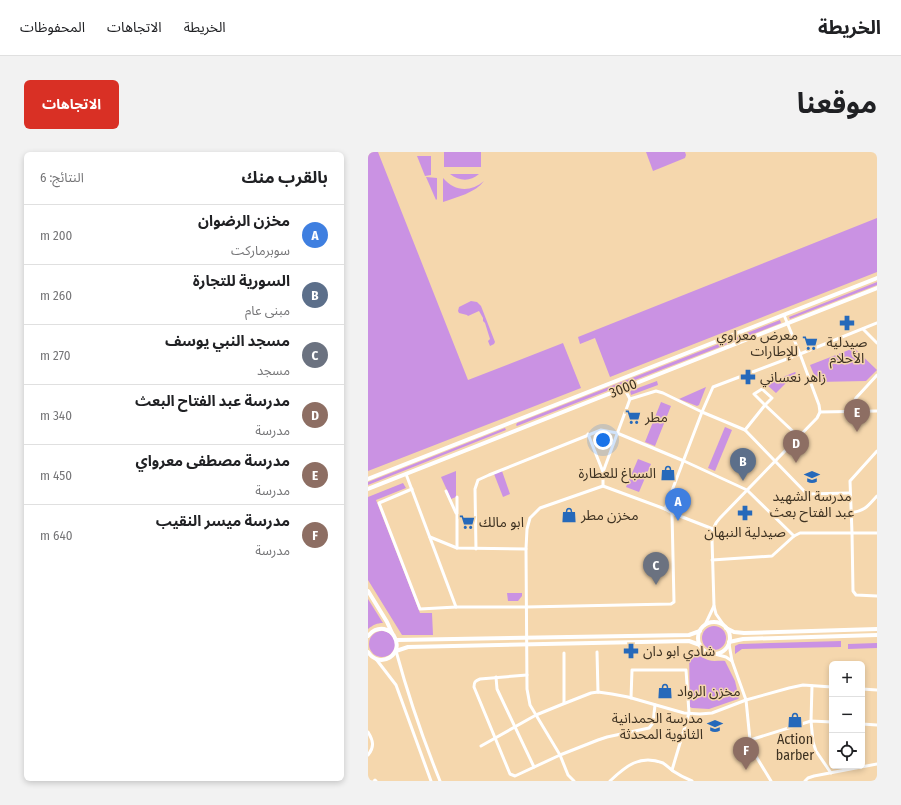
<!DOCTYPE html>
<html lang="ar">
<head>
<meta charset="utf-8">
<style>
  :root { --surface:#fff; --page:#f2f2f2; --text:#202124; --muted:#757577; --line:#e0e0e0; --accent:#d93025 }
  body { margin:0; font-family:"Fira Sans Condensed","Noto Sans Arabic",sans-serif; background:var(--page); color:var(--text); direction:rtl }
  .controls { position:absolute; right:12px; bottom:12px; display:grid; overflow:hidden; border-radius:6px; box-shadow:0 2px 6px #0003 }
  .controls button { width:36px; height:36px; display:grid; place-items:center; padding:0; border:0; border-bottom:1px solid var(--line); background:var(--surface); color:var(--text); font:20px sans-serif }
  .you { position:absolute; left:235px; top:288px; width:14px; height:14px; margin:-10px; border:3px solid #fff; border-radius:50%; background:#1a73e8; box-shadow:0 0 0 6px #1a73e833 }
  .badge { display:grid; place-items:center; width:26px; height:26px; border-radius:50%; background:var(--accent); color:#fff; font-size:13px; font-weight:700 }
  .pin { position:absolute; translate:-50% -33px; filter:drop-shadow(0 1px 2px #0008) }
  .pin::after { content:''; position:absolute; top:21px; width:14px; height:12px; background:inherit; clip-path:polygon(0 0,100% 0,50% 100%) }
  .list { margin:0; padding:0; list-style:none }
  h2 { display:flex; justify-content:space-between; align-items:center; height:52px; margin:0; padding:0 16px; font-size:17px }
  h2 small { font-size:13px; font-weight:400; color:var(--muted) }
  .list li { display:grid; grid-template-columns:26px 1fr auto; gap:12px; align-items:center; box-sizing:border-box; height:60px; padding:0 16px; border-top:1px solid var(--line) }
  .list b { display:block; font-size:15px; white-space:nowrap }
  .list p { margin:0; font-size:13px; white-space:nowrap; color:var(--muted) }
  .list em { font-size:13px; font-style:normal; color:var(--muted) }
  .icon { flex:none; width:22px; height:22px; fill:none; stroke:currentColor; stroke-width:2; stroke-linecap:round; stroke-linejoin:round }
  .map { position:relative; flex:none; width:509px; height:629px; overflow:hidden; direction:ltr; border-radius:6px }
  header { display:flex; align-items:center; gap:24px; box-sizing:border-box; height:56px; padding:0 20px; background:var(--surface); border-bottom:1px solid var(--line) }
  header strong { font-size:19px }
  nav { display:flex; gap:22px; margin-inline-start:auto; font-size:14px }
  .intro { display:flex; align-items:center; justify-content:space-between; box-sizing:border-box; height:96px; padding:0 24px }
  h1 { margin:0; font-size:28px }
  .button { padding:10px 18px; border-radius:6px; background:var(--accent); color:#fff; font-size:14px; font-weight:700 }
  main { display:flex; gap:24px; padding:0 24px }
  aside { flex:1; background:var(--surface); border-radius:6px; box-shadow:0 2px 6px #0003 }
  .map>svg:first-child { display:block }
</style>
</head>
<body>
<header>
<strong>الخريطة</strong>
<nav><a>الخريطة</a><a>الاتجاهات</a><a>المحفوظات</a></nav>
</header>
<div class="intro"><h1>موقعنا</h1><a class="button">الاتجاهات</a></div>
<main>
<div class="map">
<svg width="509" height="629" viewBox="0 0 509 629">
  <rect width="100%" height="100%" fill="#f5d7ad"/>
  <g fill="#ca92e3">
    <polygon points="0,0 10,0 100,228 195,191 213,236 0,319"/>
    <rect x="76" y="0" width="37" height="15"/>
    <polygon points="278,0 317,0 318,3 317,6 285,19"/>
    <polygon points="49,4 63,4 63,23 57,24"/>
    <path d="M82 22H111C102 30 91 29 82 22Z"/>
    <polygon points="58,25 69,26 69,47 68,48"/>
    <path d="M75 26C87 40 103 40 116 29 107 41 89 45 75 50Z"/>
    <polygon points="509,66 509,120 242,225 227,186 212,192 210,185"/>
    <polygon points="509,130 509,133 422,167 421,165"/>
    <polygon points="103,149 109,150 113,154 127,190 126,192 122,194 120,189 122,187 117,171 115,169 115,166 111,159 100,164 99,163 91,161 90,159 91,155"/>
    <polygon points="412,168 413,171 149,274 148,273 149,271"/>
    <polygon points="486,196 509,218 498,229 449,230 442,213"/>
    <polygon points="427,220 428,221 408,241 398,232"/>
    <polygon points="289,229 290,233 263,243 262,239"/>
    <polygon points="338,235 331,253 329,254 311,247"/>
    <polygon points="293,250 303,254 287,294 277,290"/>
    <polygon points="357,275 364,278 347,319 340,316"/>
    <polygon points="137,276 138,278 0,333 0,330"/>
    <polygon points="270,307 283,312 271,340 258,335"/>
    <polygon points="88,319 88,345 83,347 73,325"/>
    <polygon points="134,319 142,342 135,345 126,322"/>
    <polygon points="35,331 38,336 8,348 52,461 64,461 65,483 34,483 0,428 0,345"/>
    <polygon points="139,441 154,441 154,444 150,449 140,449"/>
    <path d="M0 447 15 471C9 471 5 473 0 477Z"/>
    <circle cx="346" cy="486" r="12"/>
    <circle cx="14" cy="492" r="13"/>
    <polygon points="473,489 473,495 374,497 367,502 367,494 371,492"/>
    <polygon points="509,491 509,496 480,497 480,492"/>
    <path d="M321 499C328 501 334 506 340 508 346 510 352 508 357 509L367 529 371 546 370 547 341 557 324 556 322 555Z"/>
  </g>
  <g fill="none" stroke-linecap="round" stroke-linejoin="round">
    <g stroke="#fff" stroke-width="3">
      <polyline points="495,177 509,191"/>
      <polyline points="262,247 288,239 295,241 334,260 377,278 439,342 482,341"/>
      <polyline points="482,259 488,246 509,223"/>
      <polyline points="452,260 509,259"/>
      <polyline points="377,278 397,253 404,246 394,237 386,242 397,253 431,285"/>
      <polyline points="220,282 235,320"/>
      <polyline points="509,299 482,329 484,381 485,439 488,443 509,444"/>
      <polyline points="38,322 88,455"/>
      <polyline points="235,334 235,320 262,247 256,236"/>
      <polyline points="44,337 11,351 52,457 88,455 158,455 303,452 306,450 304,361"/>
      <polyline points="78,339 88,361"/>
      <polyline points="89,345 89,396"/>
      <polyline points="297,357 334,260 345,235 432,202 509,171"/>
      <path d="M483 361C498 358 499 355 509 344"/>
      <polyline points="62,385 89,396 158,397"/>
      <polyline points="108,397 107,337 110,328 121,323 233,278 249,281 316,309 379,338 426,384"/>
      <polyline points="344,408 404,404 426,384 432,381 509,381"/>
      <path d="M355 472 348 462 346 454 344 387C344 379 346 372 352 366L449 266 452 260 451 253 432 202 416 163"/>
      <polyline points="337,473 346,454"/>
      <polyline points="361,492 364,509 378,548 382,588 389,606 403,629"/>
      <path d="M28 499C40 543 55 587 72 629"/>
      <polyline points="229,500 230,540"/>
      <polyline points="196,501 196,551"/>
      <polyline points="347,502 358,505 364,509"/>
      <polyline points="8,507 28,533 63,629"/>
      <path d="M159 523 112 527C107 529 106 530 106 535L142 622 147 624 192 603 230 588 239 585 281 576 285 571 287 553"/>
      <polyline points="128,525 129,537 166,615"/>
      <polyline points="444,534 443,569 445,590 448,599 463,621"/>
      <polyline points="494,537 509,538"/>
      <polyline points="263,546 264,518 318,518 321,561 304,618"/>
      <polyline points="494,572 509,573"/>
      <path d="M0 580C5 588 7 595 0 603"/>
      <polyline points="382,588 443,569 464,570"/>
      <polyline points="113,594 168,563 195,552 223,541 230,540 244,542 260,545 316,561 332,562 344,561 378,548 421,536 435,533 464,535"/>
      <polyline points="6,629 7,628 8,629"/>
      <polyline points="206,629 200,623 192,603 162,553 159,537 158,397 159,377 162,366 172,356 235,334 297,357 304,361 345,377"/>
      <path d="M242 629C258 614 272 602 295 611 298 613 301 616 305 619 311 623 317 626 324 629"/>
      <polyline points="437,629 440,626 446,624 509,612"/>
    </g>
    <g stroke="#fff" stroke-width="4">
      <polyline points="0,327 509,126"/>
      <polyline points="0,337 509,136"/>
      <polyline points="0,439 19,470 24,481"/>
      <circle cx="346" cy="486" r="16"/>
      <polyline points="358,476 366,480 376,481 509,477"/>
      <path d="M0 484C4 479 9 476 16 477 20 478 24 480 26 484 37 502 12 518 0 500"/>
      <polyline points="29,488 321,483 332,479"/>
      <polyline points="361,490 375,487 509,483"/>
      <polyline points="28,499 40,495 321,489 332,493"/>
    </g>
  </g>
  <defs>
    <g id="pharmacy-bare" transform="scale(1.2)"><path d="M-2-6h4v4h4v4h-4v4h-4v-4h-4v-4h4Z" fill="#2669ba" stroke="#f5d7ad" stroke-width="2.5" paint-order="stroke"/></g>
    <g id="supermarket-bare" transform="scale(1.2)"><path d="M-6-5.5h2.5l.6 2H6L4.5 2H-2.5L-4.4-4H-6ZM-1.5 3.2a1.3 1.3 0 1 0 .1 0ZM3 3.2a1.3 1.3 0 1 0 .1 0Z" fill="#2669ba" stroke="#f5d7ad" stroke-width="2.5" paint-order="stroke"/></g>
    <g id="shop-bare" transform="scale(1.2)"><path d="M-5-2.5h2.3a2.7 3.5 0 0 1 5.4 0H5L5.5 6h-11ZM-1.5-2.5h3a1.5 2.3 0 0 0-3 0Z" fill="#2669ba" stroke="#f5d7ad" stroke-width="2.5" paint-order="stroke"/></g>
    <g id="school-bare" transform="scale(1.2)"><path d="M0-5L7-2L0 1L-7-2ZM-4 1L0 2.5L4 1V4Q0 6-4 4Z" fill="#2669ba" stroke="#f5d7ad" stroke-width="2.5" paint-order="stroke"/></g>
  </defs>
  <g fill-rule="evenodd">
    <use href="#pharmacy-bare" x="479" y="171"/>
    <use href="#supermarket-bare" x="442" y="191"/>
    <use href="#pharmacy-bare" x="380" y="225"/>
    <use href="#supermarket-bare" x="265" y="265"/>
    <use href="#shop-bare" x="300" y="321"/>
    <use href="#school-bare" x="444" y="325"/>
    <use href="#pharmacy-bare" x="377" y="361"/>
    <use href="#shop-bare" x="201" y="363"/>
    <use href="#supermarket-bare" x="99" y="370"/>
    <use href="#pharmacy-bare" x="263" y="499"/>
    <use href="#shop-bare" x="297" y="539"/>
    <use href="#shop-bare" x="427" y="568"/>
    <use href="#school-bare" x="347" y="574"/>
  </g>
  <g text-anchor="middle" stroke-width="3" stroke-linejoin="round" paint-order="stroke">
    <g font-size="14" fill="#3e3222" stroke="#f5d7ad" text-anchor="start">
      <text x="430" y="188" text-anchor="end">معرض معراوي<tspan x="430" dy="16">للإطارات</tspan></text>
      <text x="479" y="195" text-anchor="middle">صيدلية<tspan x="479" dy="16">الأحلام</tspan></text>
      <text x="392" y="230">زاهر نعساني</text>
      <text x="277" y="270">مطر</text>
      <text x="288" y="326" text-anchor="end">السباغ للعطارة</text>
      <text x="444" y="349" text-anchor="middle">مدرسة الشهيد<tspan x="444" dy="16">عبد الفتاح بعث</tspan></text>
      <text x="213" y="368">مخزن مطر</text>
      <text x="111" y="375">ابو مالك</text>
      <text x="377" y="385" text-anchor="middle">صيدلية النبهان</text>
      <text x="275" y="504">شادي ابو دان</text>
      <text x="309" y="544">مخزن الرواد</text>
      <text x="335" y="571" text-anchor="end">مدرسة الحمدانية<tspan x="335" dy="16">الثانوية المحدثة</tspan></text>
      <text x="427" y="592" text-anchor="middle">Action<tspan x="427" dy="16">barber</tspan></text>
    </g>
    <g font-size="14" fill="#3e3222" stroke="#f5d7ad">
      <text transform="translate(255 236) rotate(-22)" y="5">3000</text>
    </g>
  </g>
</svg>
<div class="controls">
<button>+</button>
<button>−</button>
<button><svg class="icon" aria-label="locate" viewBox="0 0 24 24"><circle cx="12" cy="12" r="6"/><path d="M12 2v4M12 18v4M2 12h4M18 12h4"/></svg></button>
</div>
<div class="you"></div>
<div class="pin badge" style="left:310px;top:369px;background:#3f7fe0">A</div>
<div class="pin badge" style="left:375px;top:329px;background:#5c6f8a">B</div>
<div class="pin badge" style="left:288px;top:433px;background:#6b7280">C</div>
<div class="pin badge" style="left:428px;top:311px;background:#8d6e63">D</div>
<div class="pin badge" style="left:489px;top:280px;background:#8d6e63">E</div>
<div class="pin badge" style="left:378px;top:618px;background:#8d6e63">F</div>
</div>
<aside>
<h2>بالقرب منك<small>النتائج: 6</small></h2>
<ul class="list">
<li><span class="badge" style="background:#3f7fe0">A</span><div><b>مخزن الرضوان</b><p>سوبرماركت</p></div><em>200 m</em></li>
<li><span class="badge" style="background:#5c6f8a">B</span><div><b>السورية للتجارة</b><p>مبنى عام</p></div><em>260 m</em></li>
<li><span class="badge" style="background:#6b7280">C</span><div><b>مسجد النبي يوسف</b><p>مسجد</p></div><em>270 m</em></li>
<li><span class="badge" style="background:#8d6e63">D</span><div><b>مدرسة عبد الفتاح البعث</b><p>مدرسة</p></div><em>340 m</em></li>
<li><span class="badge" style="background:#8d6e63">E</span><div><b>مدرسة مصطفى معرواي</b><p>مدرسة</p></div><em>450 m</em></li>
<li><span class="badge" style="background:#8d6e63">F</span><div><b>مدرسة ميسر النقيب</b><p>مدرسة</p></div><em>640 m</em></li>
</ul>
</aside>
</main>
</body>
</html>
